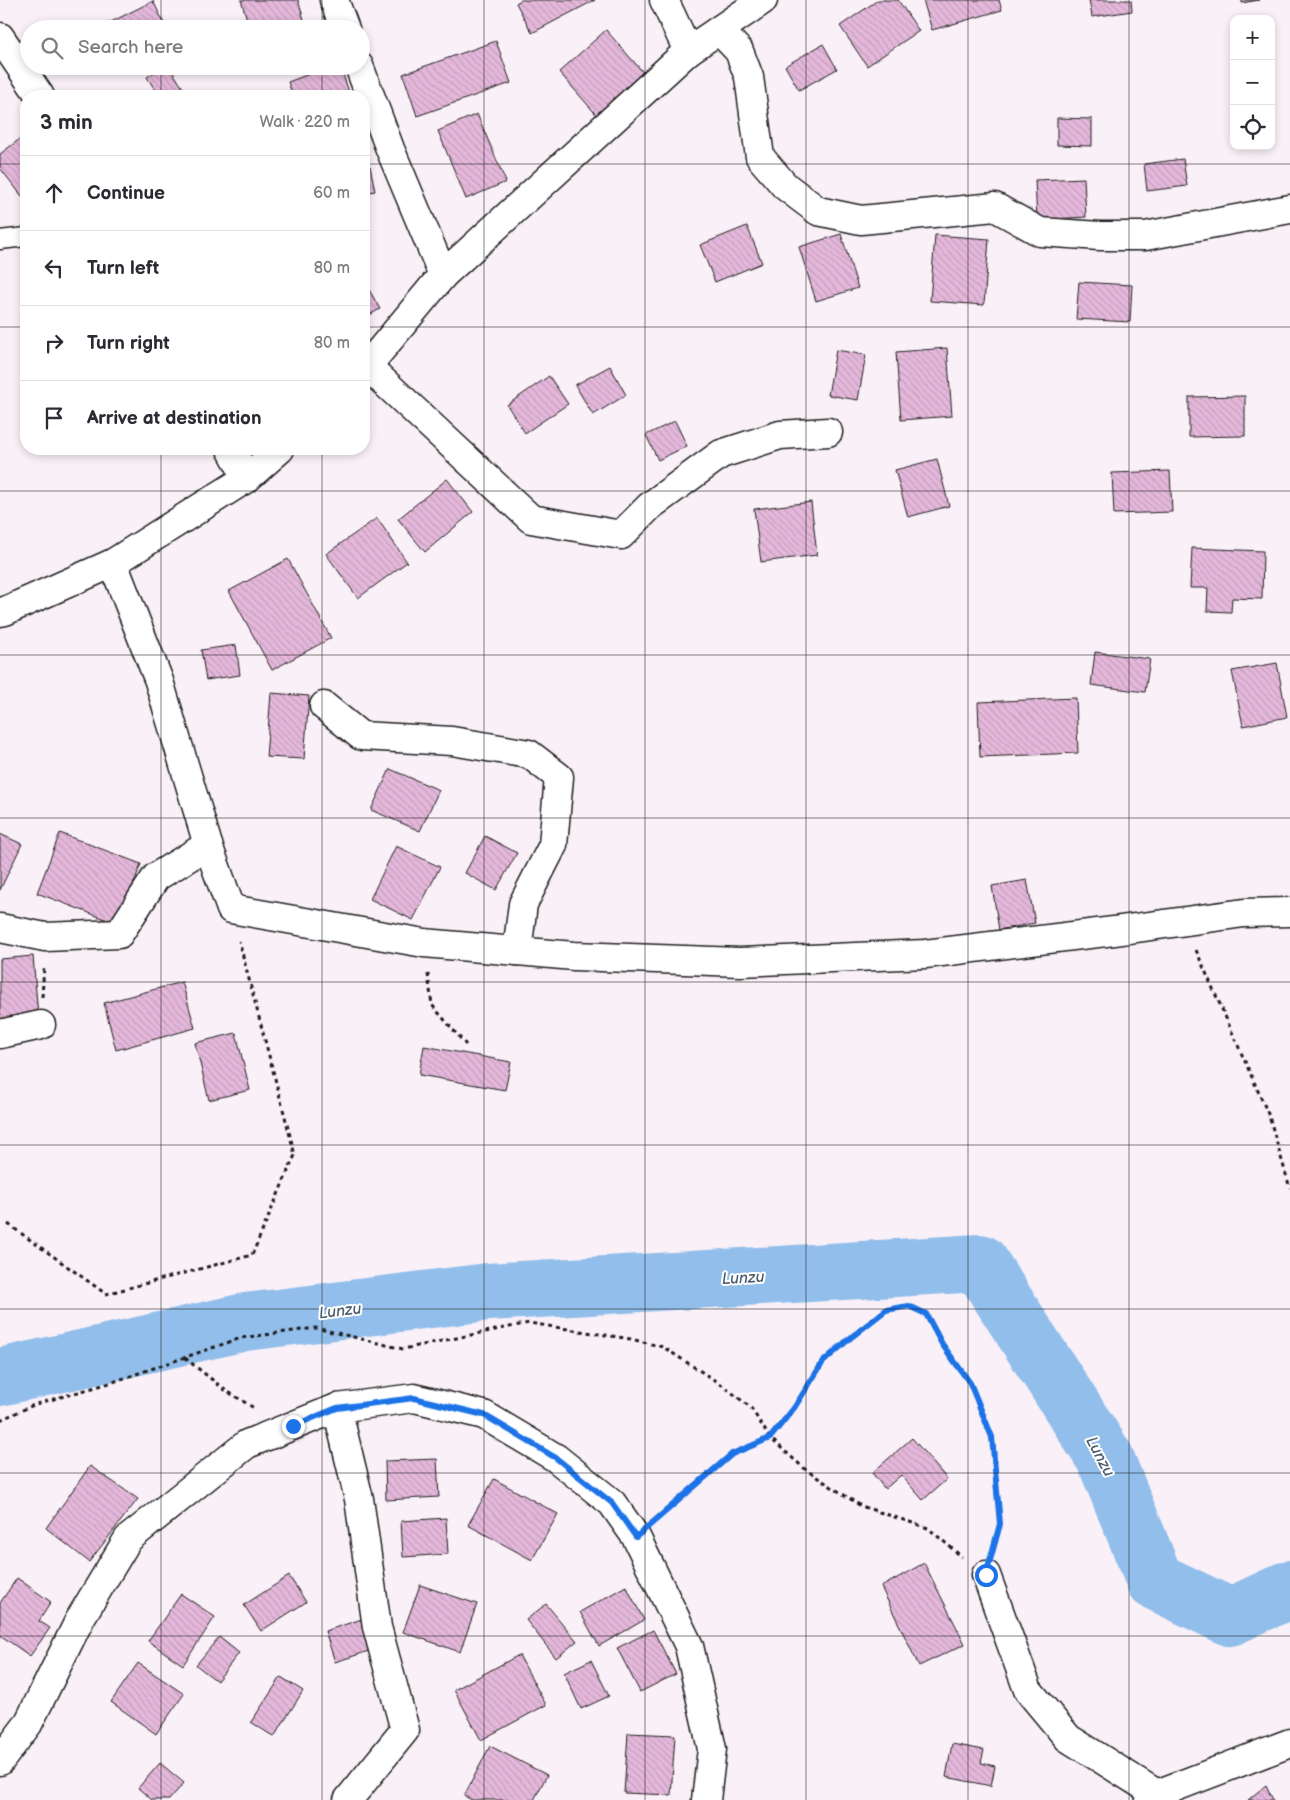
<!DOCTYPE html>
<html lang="en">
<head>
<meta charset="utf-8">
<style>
  :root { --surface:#fff; --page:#f7f7f7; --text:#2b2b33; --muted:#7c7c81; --line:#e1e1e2 }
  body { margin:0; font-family:"Balsamiq Sans",sans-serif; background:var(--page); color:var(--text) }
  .controls { position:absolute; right:15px; top:15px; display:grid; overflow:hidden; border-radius:10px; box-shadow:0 2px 8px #0003 }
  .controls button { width:45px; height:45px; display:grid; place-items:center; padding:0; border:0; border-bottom:1px solid var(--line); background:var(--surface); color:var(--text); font:25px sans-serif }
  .stop { position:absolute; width:15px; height:15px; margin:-11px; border:4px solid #1a73e8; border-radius:50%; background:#fff }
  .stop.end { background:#1a73e8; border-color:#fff; box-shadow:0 1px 5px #0008 }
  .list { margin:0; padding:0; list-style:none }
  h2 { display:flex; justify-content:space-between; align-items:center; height:65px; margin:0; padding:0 20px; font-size:21px }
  h2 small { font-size:16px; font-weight:400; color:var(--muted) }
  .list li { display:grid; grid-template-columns:32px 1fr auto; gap:15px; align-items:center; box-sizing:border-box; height:75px; padding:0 20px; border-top:1px solid var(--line) }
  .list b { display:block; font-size:19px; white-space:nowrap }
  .list em { font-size:16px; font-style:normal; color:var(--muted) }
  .icon { flex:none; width:28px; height:28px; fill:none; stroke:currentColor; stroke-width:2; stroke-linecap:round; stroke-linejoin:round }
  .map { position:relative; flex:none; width:1290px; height:1800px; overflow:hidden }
  .search { position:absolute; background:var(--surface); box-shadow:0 2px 8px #0003; left:20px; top:20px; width:350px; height:55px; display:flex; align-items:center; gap:12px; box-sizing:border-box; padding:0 18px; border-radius:28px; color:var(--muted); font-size:19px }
  .panel { position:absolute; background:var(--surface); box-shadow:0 2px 8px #0003; left:20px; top:90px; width:350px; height:365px; border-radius:20px }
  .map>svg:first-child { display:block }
</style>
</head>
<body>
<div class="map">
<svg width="1290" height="1800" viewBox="0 0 1290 1800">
  <defs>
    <pattern id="building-back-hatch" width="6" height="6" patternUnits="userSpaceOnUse" patternTransform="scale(1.25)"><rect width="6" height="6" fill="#e5b8db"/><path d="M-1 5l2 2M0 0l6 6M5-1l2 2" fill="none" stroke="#c49ebb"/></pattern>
  </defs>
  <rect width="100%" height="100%" fill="#faf1f8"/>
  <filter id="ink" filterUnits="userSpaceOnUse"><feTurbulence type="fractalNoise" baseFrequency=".02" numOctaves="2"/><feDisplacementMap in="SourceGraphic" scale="10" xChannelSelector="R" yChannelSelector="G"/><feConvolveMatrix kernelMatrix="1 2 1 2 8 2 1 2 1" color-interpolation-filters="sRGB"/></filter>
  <g filter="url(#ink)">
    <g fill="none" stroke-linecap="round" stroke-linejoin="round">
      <polyline stroke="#92beeb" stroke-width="58" points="0,1377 245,1322 488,1292 980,1263 1105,1458 1155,1581 1230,1617 1290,1589"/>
    </g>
    <g fill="url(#building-back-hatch)" stroke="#1c1c1c">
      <polygon points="241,0 298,0 307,29 250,29"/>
      <polygon points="521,0 595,0 532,33 516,3"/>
      <polygon points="878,0 898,0 919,31 867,66 840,26"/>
      <polygon points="923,0 999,0 1002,10 932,30"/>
      <polygon points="1089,0 1131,0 1132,11 1092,17"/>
      <polygon points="1242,0 1259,0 1242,3"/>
      <polygon points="153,1 167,29 97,29"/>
      <polygon points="606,30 649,79 601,120 559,72"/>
      <polygon points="496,41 511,83 417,116 403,74"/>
      <polygon points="823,44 837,69 799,90 785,66"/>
      <polygon points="164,66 169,66 186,93 182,96 159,96 147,77"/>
      <polygon points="331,66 340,66 349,92 338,96 293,96 288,82"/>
      <polygon points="477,114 506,182 466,199 438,131"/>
      <polygon points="1057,118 1092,119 1092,146 1057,145"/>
      <polygon points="24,136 26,139 25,200 0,168 0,154"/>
      <polygon points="1183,159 1187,186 1147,191 1144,164"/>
      <polygon points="370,166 375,191 364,193 364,168"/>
      <polygon points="1084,178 1086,217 1037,220 1035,180"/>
      <polygon points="747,226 762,263 715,282 700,245"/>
      <polygon points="841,234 858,288 816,301 799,247"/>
      <polygon points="935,235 989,239 984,305 930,301"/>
      <polygon points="364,281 380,309 364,318"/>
      <polygon points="1079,282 1132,285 1130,322 1076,319"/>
      <polygon points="947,348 952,416 901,420 896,352"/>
      <polygon points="836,350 866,355 858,400 828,395"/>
      <polygon points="610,366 626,395 593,415 575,385"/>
      <polygon points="549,376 568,404 525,433 507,405"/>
      <polygon points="1245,396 1245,436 1189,437 1189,397"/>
      <polygon points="675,421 687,446 658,460 646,435"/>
      <polygon points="937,459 949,506 908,517 895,470"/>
      <polygon points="1170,471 1172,512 1114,514 1112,473"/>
      <polygon points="447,479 473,512 425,552 398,519"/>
      <polygon points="811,502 817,555 761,562 754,509"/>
      <polygon points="377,518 407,562 358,598 326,554"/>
      <polygon points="1192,548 1263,551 1262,599 1232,598 1231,612 1207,611 1208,588 1190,588"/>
      <polygon points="288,559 331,638 272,670 229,591"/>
      <polygon points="236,645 240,675 206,680 201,650"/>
      <polygon points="1095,652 1150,659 1145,692 1091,685"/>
      <polygon points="1277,663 1287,717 1243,726 1232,671"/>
      <polygon points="271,693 309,696 304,759 266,757"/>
      <polygon points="1076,698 1078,753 980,757 978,702"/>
      <polygon points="390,769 439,790 420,831 371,810"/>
      <polygon points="60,833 141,864 118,924 37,893"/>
      <polygon points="0,834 22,844 0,890"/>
      <polygon points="485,836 517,853 496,890 465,873"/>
      <polygon points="396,846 440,867 413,920 370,899"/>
      <polygon points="1027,880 1035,923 999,930 992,886"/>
      <polygon points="33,956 38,1016 0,1020 0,959"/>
      <polygon points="182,982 195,1028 116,1050 104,1003"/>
      <polygon points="236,1033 250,1090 209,1100 195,1043"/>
      <polygon points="424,1046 511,1062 505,1090 419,1075"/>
      <polygon points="912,1438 947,1479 923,1500 901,1475 885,1489 872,1473"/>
      <polygon points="437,1459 439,1497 386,1500 385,1461"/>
      <polygon points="90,1466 138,1499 89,1562 46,1528"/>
      <polygon points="494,1479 558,1514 532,1560 468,1525"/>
      <polygon points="446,1518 448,1554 403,1557 401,1521"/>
      <polygon points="924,1563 965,1644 919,1666 881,1587"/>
      <polygon points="289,1576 306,1602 261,1631 244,1605"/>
      <polygon points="17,1578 51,1602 39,1621 50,1628 30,1656 0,1635 0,1603"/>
      <polygon points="420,1585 477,1604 460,1652 403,1632"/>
      <polygon points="626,1586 644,1620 599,1646 580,1612"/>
      <polygon points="181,1594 215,1617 183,1665 148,1641"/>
      <polygon points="546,1604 577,1641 556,1658 526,1620"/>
      <polygon points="362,1619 372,1650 335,1662 325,1631"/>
      <polygon points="653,1630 676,1674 640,1692 617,1648"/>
      <polygon points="219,1637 239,1653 217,1681 196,1665"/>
      <polygon points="519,1655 546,1705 481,1740 454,1690"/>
      <polygon points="591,1660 609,1696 581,1709 564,1673"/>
      <polygon points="138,1663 184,1694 156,1734 111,1702"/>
      <polygon points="281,1677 303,1691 274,1737 251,1722"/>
      <polygon points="628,1733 675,1735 671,1795 624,1793"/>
      <polygon points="952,1744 984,1750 981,1763 995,1766 991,1786 946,1777"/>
      <polygon points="490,1746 547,1775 534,1800 472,1800 464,1796"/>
      <polygon points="160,1763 184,1783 169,1800 152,1800 138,1788"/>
      <polygon points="1266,1785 1273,1800 1248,1800"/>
    </g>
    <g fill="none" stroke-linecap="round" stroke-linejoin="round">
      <g stroke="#1c1c1c" stroke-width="21">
        <polyline id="lane" points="0,240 26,237"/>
      </g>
      <g stroke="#1c1c1c" stroke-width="31">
        <g id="street">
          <polyline points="334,0 345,29"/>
          <polyline points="664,0 688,51"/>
          <polyline points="719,30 739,51 749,77 760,157 785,186 818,211 861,220 995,207 1040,232 1100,236 1145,236 1290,209"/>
          <polyline points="0,37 40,96"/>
          <polyline points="359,66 390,149 443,275"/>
          <polyline points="367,366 531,519 621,535 650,506 721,454 780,435 828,432"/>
          <polyline points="364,370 443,275 688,51 763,0"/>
          <polyline points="231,449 247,478"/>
          <polyline points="113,563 159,681 208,845 231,909 424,943 574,956 740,962 925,954 1114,931 1244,913 1290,912"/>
          <polyline points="0,612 5,611 113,563 247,478 280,449"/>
          <polyline points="324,706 361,736 452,741 529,754 559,777 553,845 523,904 517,951"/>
          <polyline points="0,928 45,937 119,934 156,877 208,845"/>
          <polyline points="0,1034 41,1025"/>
          <polyline points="337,1408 359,1499 377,1627 405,1730 348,1800"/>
          <polyline points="986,1575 1028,1690 1068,1738 1157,1794"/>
          <polyline points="0,1761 28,1724 81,1617 128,1539 247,1444 337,1408 414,1398 484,1415 556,1458 612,1503 636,1537 689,1646 712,1749 706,1800"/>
          <polyline points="1150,1800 1157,1794 1290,1743"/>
        </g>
      </g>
      <g stroke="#1c1c1c" stroke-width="3" stroke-dasharray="4 4" stroke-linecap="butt">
        <polyline points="1196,950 1269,1116 1290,1188"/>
        <polyline points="428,974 432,1005 466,1045"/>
        <polyline points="42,997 44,966"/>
        <polyline points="8,1224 106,1294 252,1255 295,1155 239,941"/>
        <polyline points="185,1358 225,1390 254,1408"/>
        <polyline points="0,1420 36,1404 110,1383 241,1338 316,1328 403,1349 529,1323 631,1339 663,1347 725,1387 751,1408 770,1438 806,1470 861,1506 928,1528 962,1557"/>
        <polyline points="658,1518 732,1454 770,1438 794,1408 823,1362 849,1339 886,1309 909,1306 926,1314 942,1344 970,1383 992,1437 1000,1524 994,1547"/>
      </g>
      <use href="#lane" stroke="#fff" stroke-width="18"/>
      <use href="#street" stroke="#fff" stroke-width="28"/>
    </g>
  </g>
  <g fill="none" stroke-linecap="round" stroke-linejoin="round" filter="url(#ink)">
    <polyline stroke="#1a73e8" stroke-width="6" points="293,1426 337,1408 414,1398 484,1415 556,1458 612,1503 636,1537 732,1454 770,1438 794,1408 823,1362 849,1339 886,1310 909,1306 926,1314 942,1344 970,1383 992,1437 1000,1524 986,1575"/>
  </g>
  <path fill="none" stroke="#1c1c1c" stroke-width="1" stroke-opacity="0.55" d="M161 0V29M322 0V29M484 0V1800M645 0V1800M806 0V1800M968 0V1800M1129 0V1800M161 66V96M322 66V96M0 164H26M364 164H1290M0 327H26M364 327H1290M161 449V1800M322 449V1800M0 491H1290M0 655H1290M0 818H1290M0 982H1290M0 1145H1290M0 1309H1290M0 1473H1290M0 1636H1290"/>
  <g text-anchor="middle" stroke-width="4" stroke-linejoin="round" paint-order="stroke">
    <g font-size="16" font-style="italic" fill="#4b5d6f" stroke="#fff">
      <text transform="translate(743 1277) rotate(-3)" y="6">Lunzu</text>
      <text transform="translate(340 1310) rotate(-7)" y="6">Lunzu</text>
      <text transform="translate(1101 1456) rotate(62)" y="6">Lunzu</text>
    </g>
  </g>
</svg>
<div class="controls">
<button>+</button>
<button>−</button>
<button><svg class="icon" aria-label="locate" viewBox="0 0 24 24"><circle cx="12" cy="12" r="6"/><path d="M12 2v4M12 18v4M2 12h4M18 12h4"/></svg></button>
</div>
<div class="stop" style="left:986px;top:1575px"></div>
<div class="stop end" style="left:293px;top:1426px"></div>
<div class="search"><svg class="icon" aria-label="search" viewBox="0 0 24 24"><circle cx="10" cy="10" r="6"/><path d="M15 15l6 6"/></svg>Search here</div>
<section class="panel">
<h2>3 min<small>Walk · 220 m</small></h2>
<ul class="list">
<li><svg class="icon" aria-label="ahead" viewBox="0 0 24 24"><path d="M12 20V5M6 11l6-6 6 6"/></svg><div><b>Continue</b></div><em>60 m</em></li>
<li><svg class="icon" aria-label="left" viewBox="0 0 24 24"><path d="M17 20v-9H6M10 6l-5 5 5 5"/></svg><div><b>Turn left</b></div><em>80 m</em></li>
<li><svg class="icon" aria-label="right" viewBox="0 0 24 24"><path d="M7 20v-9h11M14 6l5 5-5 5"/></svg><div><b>Turn right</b></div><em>80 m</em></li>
<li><svg class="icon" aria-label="arrive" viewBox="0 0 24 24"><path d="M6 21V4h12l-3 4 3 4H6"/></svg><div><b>Arrive at destination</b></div></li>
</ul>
</section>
</div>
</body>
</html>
